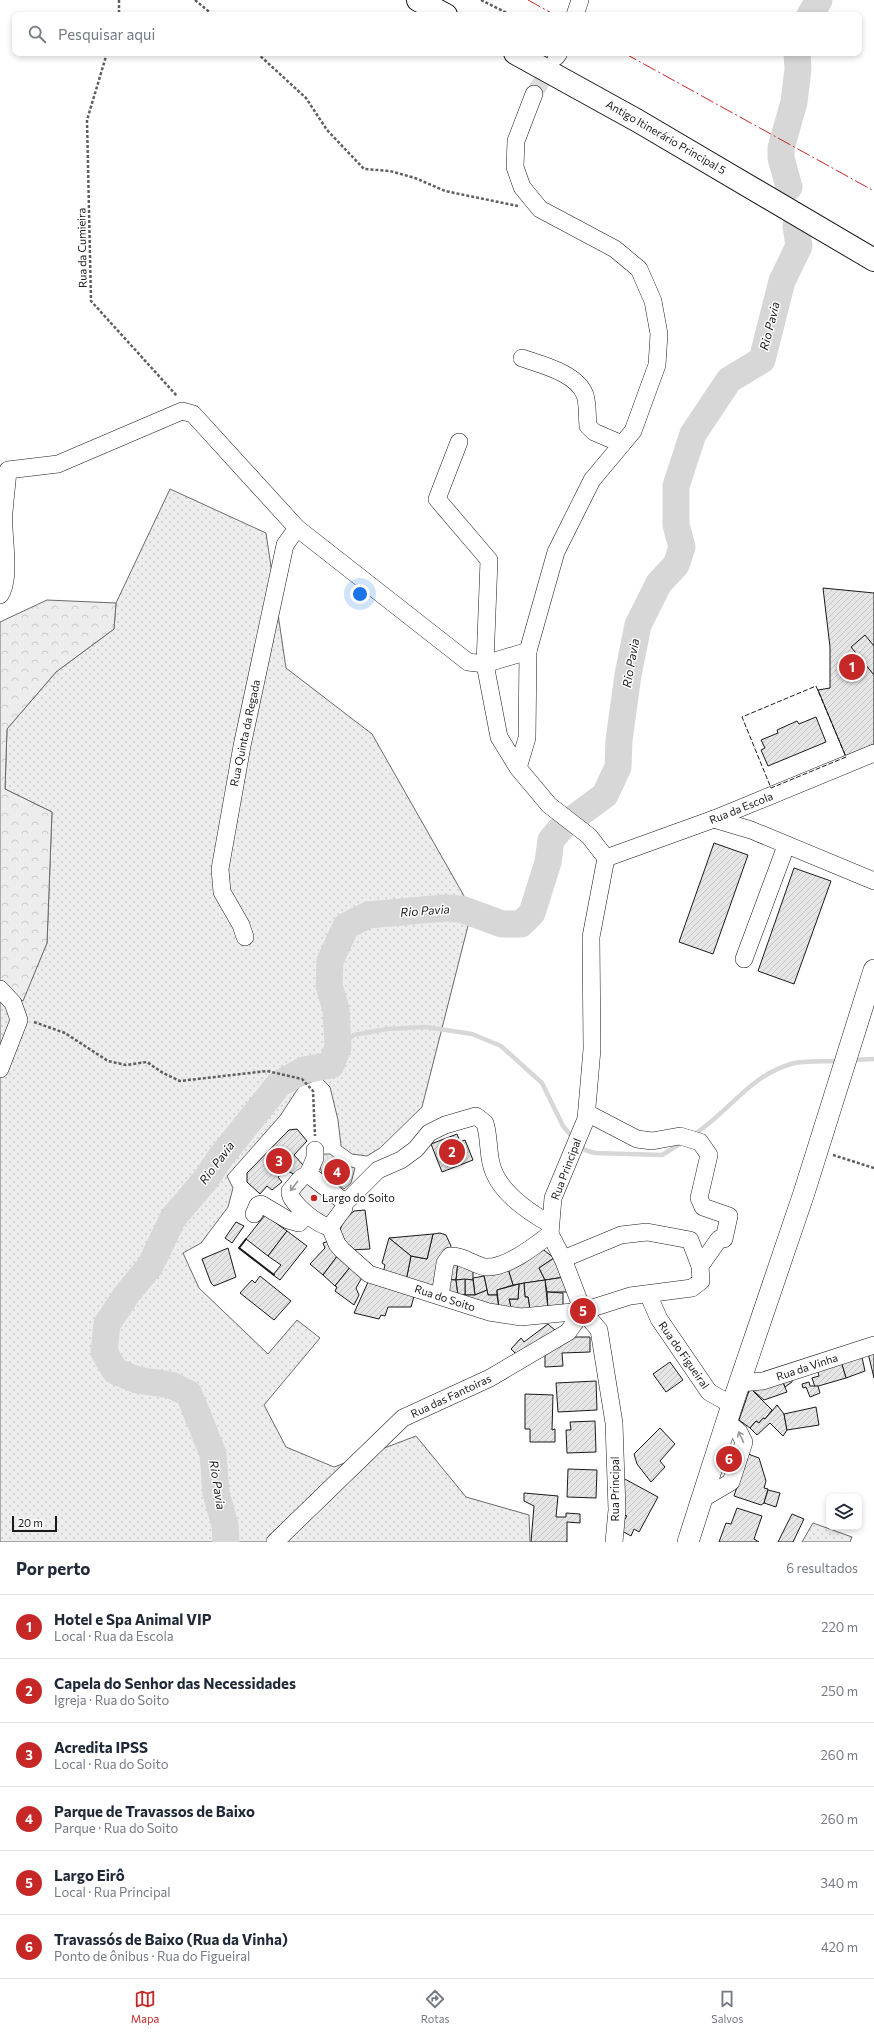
<!DOCTYPE html>
<html lang="pt">
<head>
<meta charset="utf-8">
<style>
  :root { --surface:#fff; --page:#f2f2f3; --text:#1f2937; --muted:#747a83; --line:#e0e1e3; --accent:#c62828 }
  body { margin:0; font-family:Commissioner,sans-serif; background:var(--page); color:var(--text) }
  .controls { position:absolute; right:12px; bottom:12px; display:grid; overflow:hidden; border-radius:8px; box-shadow:0 2px 6px #0003 }
  .controls button { width:36px; height:36px; display:grid; place-items:center; padding:0; border:0; border-bottom:1px solid var(--line); background:var(--surface); color:var(--text); font:20px sans-serif }
  .scale { position:absolute; left:12px; bottom:10px; width:45px; box-sizing:border-box; padding-left:4px; border:2px solid #1a1a1a; border-top:0; font-size:11px; line-height:14px; white-space:nowrap; color:#1a1a1a; -webkit-text-stroke:3px #fff; paint-order:stroke }
  .you { position:absolute; left:360px; top:594px; width:14px; height:14px; margin:-10px; border:3px solid #fff; border-radius:50%; background:#1a73e8; box-shadow:0 0 0 6px #1a73e833 }
  .badge { display:grid; place-items:center; width:26px; height:26px; border-radius:50%; background:var(--accent); color:#fff; font-size:13px; font-weight:700 }
  .pin { position:absolute; translate:-50% -50%; border:2px solid #fff; box-shadow:0 1px 4px #0006 }
  .list { margin:0; padding:0; list-style:none }
  h2 { display:flex; justify-content:space-between; align-items:center; height:52px; margin:0; padding:0 16px; font-size:17px }
  h2 small { font-size:13px; font-weight:400; color:var(--muted) }
  .list li { display:grid; grid-template-columns:26px 1fr auto; gap:12px; align-items:center; box-sizing:border-box; height:64px; padding:0 16px; border-top:1px solid var(--line) }
  .list b { display:block; font-size:15px; white-space:nowrap }
  .list p { margin:0; font-size:13px; white-space:nowrap; color:var(--muted) }
  .list em { font-size:13px; font-style:normal; color:var(--muted) }
  .icon { flex:none; width:22px; height:22px; fill:none; stroke:currentColor; stroke-width:2; stroke-linecap:round; stroke-linejoin:round }
  .map { position:relative; flex:none; width:874px; height:1542px; overflow:hidden }
  .search { position:absolute; background:var(--surface); box-shadow:0 2px 6px #0003; left:12px; right:12px; top:12px; height:44px; display:flex; align-items:center; gap:10px; box-sizing:border-box; padding:0 14px; border-radius:8px; color:var(--muted); font-size:15px }
  .sheet { height:436px; background:var(--surface) }
  nav { display:flex; justify-content:space-around; align-items:center; box-sizing:border-box; height:56px; border-top:1px solid var(--line); background:var(--surface); font-size:11px; color:var(--muted) }
  nav a { display:grid; justify-items:center; gap:2px }
  nav .on { color:var(--accent) }
  .map>svg:first-child { display:block }
</style>
</head>
<body>
<div class="map">
<svg width="874" height="1542" viewBox="0 0 874 1542">
  <defs>
    <pattern id="grass-dots" width="8" height="8" patternUnits="userSpaceOnUse"><rect width="8" height="8" fill="#ededed"/><path d="M2 2h.1M6 6h.1" fill="none" stroke="#cbcbcb" stroke-width="1.8" stroke-linecap="round"/></pattern>
    <pattern id="forest-crowns" width="20" height="18" patternUnits="userSpaceOnUse"><rect width="20" height="18" fill="#ededed"/><path d="M2 6a3 3 0 1 1 6 0M12 15a3 3 0 1 1 6 0" fill="none" stroke="#cbcbcb"/></pattern>
    <pattern id="building-hatch" width="6" height="6" patternUnits="userSpaceOnUse"><rect width="6" height="6" fill="#e6e6e6"/><path d="M-1 1l2-2M0 6l6-6M5 7l2-2" fill="none" stroke="#c5c5c5"/></pattern>
  </defs>
  <rect width="100%" height="100%" fill="#fff"/>
  <g fill="url(#grass-dots)" stroke="#6a6a6a">
    <polygon points="170,489 266,533 286,668 372,734 472,910 422,1107 380,1148 367,1156 352,1154 341,1146 338,1120 330,1087 321,1078 299,1087 280,1116 227,1176 233,1188 228,1207 201,1243 183,1253 199,1288 268,1354 297,1320 320,1338 264,1405 286,1447 334,1467 416,1436 466,1497 529,1515 530,1542 0,1542 0,988 22,1001 47,943 52,812 5,789 7,729 56,672 114,629 116,603"/>
    <polygon points="813,1523 852,1537 850,1542 802,1542"/>
  </g>
  <g fill="url(#forest-crowns)" stroke="#6a6a6a">
    <polygon points="47,600 116,603 114,629 56,672 7,729 5,789 52,812 47,943 23,1001 0,988 0,622"/>
    <polygon points="320,1154 330,1154 344,1165 355,1168 351,1183 344,1189 337,1184 324,1181 319,1163"/>
  </g>
  <polygon fill="#ededed" stroke="#6a6a6a" points="304,1181 337,1205 328,1218 323,1220 295,1193"/>
  <g fill="none" stroke-linecap="round" stroke-linejoin="round">
    <g stroke="#d7d7d7" stroke-width="4.5">
      <polyline points="338,1047 354,1035 387,1029 426,1027 472,1034 501,1046 542,1083 563,1126 574,1139"/>
      <polyline points="852,1060 874,1059"/>
      <path d="M692 1136C728 1113 749 1076 791 1064 804 1060 826 1062 840 1061"/>
      <polyline points="579,1144 585,1150 595,1153 662,1155 683,1142"/>
    </g>
    <g stroke="#d7d7d7" stroke-width="27">
      <polyline points="810,15 819,0"/>
      <polyline points="789,187 781,158 781,148 794,102 798,69 797,53"/>
      <polyline points="226,1542 225,1525 216,1493 213,1454 189,1394 171,1385 137,1380 115,1371 104,1352 107,1324 127,1294 150,1266 173,1218 206,1179 220,1158 279,1084 304,1070 331,1065 338,1047 336,1009 329,986 330,961 346,926 368,915 445,908 461,909 502,924 521,924 532,913 548,862 551,840 563,826 605,795 618,767 619,740 628,675 638,625 659,583 676,565 682,547 676,525 676,486 693,434 729,380 762,360 782,281 799,246 796,226"/>
    </g>
  </g>
  <g fill="url(#building-hatch)" stroke="#1a1a1a">
    <polygon points="823,588 874,593 874,744 846,757 818,690 830,688 830,647"/>
    <polygon points="865,635 874,646 874,675 851,647"/>
    <polygon points="816,717 826,742 768,766 761,750 765,748 761,740 778,733 777,730 797,721 799,724"/>
    <polygon points="714,843 748,855 713,954 679,942"/>
    <polygon points="794,868 831,881 794,984 758,971"/>
    <polygon points="297,1129 307,1141 294,1155 304,1166 295,1175 286,1170 278,1177 282,1182 272,1190 267,1186 260,1194 247,1182 247,1173 289,1130"/>
    <polygon points="457,1134 460,1142 465,1140 473,1160 442,1172 431,1144"/>
    <polygon points="365,1210 370,1249 349,1250 340,1230 342,1225 348,1216 354,1211"/>
    <polygon points="265,1215 287,1231 268,1256 246,1239"/>
    <polygon points="236,1222 244,1226 232,1243 225,1238"/>
    <polygon points="287,1231 307,1246 280,1280 273,1275 281,1265 268,1256"/>
    <polygon points="440,1233 446,1235 451,1246 439,1289 406,1281 411,1256 427,1259 433,1234"/>
    <polygon points="433,1234 427,1259 411,1256 389,1238"/>
    <polygon points="389,1238 411,1256 406,1281 383,1273 385,1265 382,1263"/>
    <polygon points="329,1241 338,1255 323,1275 310,1264 325,1248 323,1243"/>
    <polygon points="540,1247 554,1258 539,1268 545,1280 513,1285 508,1269"/>
    <polygon points="228,1248 236,1277 214,1286 211,1283 202,1259"/>
    <polygon points="338,1255 351,1266 335,1286 323,1275"/>
    <polygon points="554,1258 565,1277 545,1280 539,1268"/>
    <polygon points="447,1261 458,1262 456,1280 444,1279"/>
    <polygon points="458,1262 473,1266 473,1280 456,1280"/>
    <polygon points="351,1266 364,1274 356,1288 359,1295 354,1305 335,1291 337,1287 335,1286"/>
    <polygon points="508,1269 513,1285 497,1290 497,1295 488,1295 484,1276"/>
    <polygon points="260,1276 291,1301 274,1320 240,1293 252,1280 255,1283"/>
    <polygon points="484,1276 487,1290 475,1295 473,1278"/>
    <polygon points="565,1277 569,1292 547,1292 545,1280"/>
    <polygon points="444,1279 456,1280 458,1295 443,1289"/>
    <polygon points="465,1279 473,1280 475,1295 465,1295"/>
    <polygon points="465,1279 465,1295 458,1295 456,1280"/>
    <polygon points="369,1280 415,1293 411,1307 388,1307 385,1316 381,1315 379,1319 354,1313"/>
    <polygon points="545,1280 548,1309 530,1310 528,1297 525,1297 524,1283"/>
    <polygon points="524,1283 525,1297 528,1297 530,1310 512,1312 509,1299 518,1299 519,1284"/>
    <polygon points="519,1284 518,1299 509,1299 512,1312 499,1309 497,1290"/>
    <polygon points="487,1290 488,1295 497,1295 499,1309 458,1295 475,1295"/>
    <polygon points="547,1292 563,1293 563,1306 548,1309"/>
    <polygon points="548,1324 556,1331 519,1357 511,1349 521,1338 524,1342"/>
    <polygon points="563,1337 590,1337 590,1352 562,1353 563,1366 545,1367 545,1348"/>
    <polygon points="874,1352 874,1378 868,1353"/>
    <polygon points="861,1353 865,1371 846,1378 840,1358"/>
    <polygon points="840,1358 846,1378 815,1387 812,1378 819,1376 817,1369"/>
    <polygon points="670,1362 683,1380 666,1392 653,1374"/>
    <polygon points="792,1374 792,1382 785,1387 781,1378"/>
    <polygon points="781,1378 787,1392 764,1400 750,1388"/>
    <polygon points="596,1381 597,1410 558,1412 556,1383"/>
    <polygon points="809,1382 810,1386 818,1386 820,1393 810,1397 806,1387 803,1388 802,1384"/>
    <polygon points="750,1388 772,1410 765,1419 763,1418 759,1423 756,1421 750,1428 739,1420"/>
    <polygon points="525,1394 553,1395 552,1430 555,1429 555,1442 530,1442 530,1429 525,1429"/>
    <polygon points="777,1405 784,1414 787,1430 783,1436 770,1423 757,1435 750,1428 756,1421 759,1423 763,1418 765,1419"/>
    <polygon points="816,1407 819,1425 787,1430 784,1414"/>
    <polygon points="595,1421 596,1452 567,1453 566,1430 571,1430 570,1422"/>
    <polygon points="660,1428 675,1444 660,1461 665,1467 651,1482 637,1464 634,1454"/>
    <polygon points="748,1454 759,1458 766,1481 764,1488 768,1489 764,1503 761,1505 734,1496"/>
    <polygon points="568,1469 597,1470 596,1498 567,1497"/>
    <polygon points="623,1478 658,1497 639,1532 634,1529 631,1536 622,1531 624,1527 621,1525 627,1516 620,1513"/>
    <polygon points="768,1490 780,1493 776,1507 764,1503"/>
    <polygon points="524,1493 558,1496 556,1517 566,1517 566,1513 580,1514 580,1523 567,1522 567,1542 531,1542 534,1506 524,1501"/>
    <polygon points="737,1508 762,1516 754,1539 759,1542 719,1542 726,1523 731,1524"/>
    <polygon points="792,1514 804,1519 793,1542 778,1542"/>
  </g>
  <g fill="none" stroke-linecap="round" stroke-linejoin="round">
    <polyline stroke="#ddd" stroke-width="17" stroke-dasharray="17 8" stroke-linecap="butt" points="534,94 554,61"/>
    <g stroke="#1a1a1a" stroke-width="18">
      <g id="minor">
        <polyline points="575,15 580,0"/>
        <polyline points="556,57 559,53"/>
        <path d="M522 358C542 365 577 373 585 395 588 404 587 417 588 426L594 432 622 444"/>
        <path d="M0 595C12 578 2 534 4 513 5 498 7 484 8 470L58 464 182 411 193 414 297 528 468 662 485 664 489 560 437 499 459 442"/>
        <polyline points="528,651 556,552 592,480 633,431 657,365 659,334 653,301 639,269 615,249 540,209 522,187 515,167 516,141 534,94"/>
        <polyline points="518,768 527,738 528,651 485,664 499,737 518,768 549,805 589,836 606,858"/>
        <polyline points="714,819 751,830 874,881"/>
        <polyline points="606,858 591,937 592,1049 586,1119 553,1198 550,1234 563,1259 583,1311 599,1330 614,1423 617,1510 614,1542"/>
        <polyline points="606,858 714,819 874,753"/>
        <polyline points="245,937 241,925 222,892 220,869 242,746 285,545 297,528"/>
        <polyline points="744,959 786,846"/>
        <polyline points="0,989 13,1003 19,1020 0,1069"/>
        <polyline points="308,1174 315,1158 315,1150"/>
        <polyline points="254,1214 258,1205 261,1204 288,1220 299,1223 304,1218 305,1213"/>
        <polyline points="330,1227 337,1244 342,1250 369,1274 489,1312 521,1317 583,1311 630,1296 692,1288 701,1281 700,1266 719,1239 724,1239 729,1216 703,1207 699,1198 709,1155 700,1142 680,1136 652,1141 637,1139 587,1113"/>
        <path d="M330 1227 344 1208V1204L378 1170 401 1160 416 1149 429 1133 445 1125 476 1116 485 1123C489 1136 488 1150 491 1163 497 1191 527 1211 550 1224"/>
        <path d="M330 1227C319 1226 288 1202 290 1191L301 1178 308 1174 342 1200 344 1204"/>
        <polyline points="563,1259 621,1235 647,1232 690,1240 700,1266"/>
        <polyline points="648,1294 659,1319 709,1392 732,1405"/>
        <path d="M440 1296 445 1263 450 1256C462 1255 474 1265 485 1267 506 1269 535 1246 550 1234"/>
        <polyline points="740,1383 763,1381 874,1345"/>
        <polyline points="702,1499 731,1482 744,1442 739,1432 727,1422"/>
        <polyline points="275,1542 403,1418 490,1378 568,1332 583,1311"/>
      </g>
    </g>
    <g stroke="#1a1a1a" stroke-width="22">
      <polyline id="major" points="688,1542 732,1405 804,1193 874,970"/>
    </g>
    <g stroke="#1a1a1a" stroke-width="24">
      <g id="highway">
        <polyline points="418,0 446,15"/>
        <polyline points="515,53 638,121 874,260"/>
      </g>
    </g>
    <g stroke="#5f5f5f" stroke-width="2.5" stroke-dasharray="3 2" stroke-linecap="butt">
      <polyline points="119,0 119,15"/>
      <polyline points="195,0 213,15"/>
      <polyline points="481,0 511,15"/>
      <polyline points="107,53 87,120 91,301 177,396"/>
      <polyline points="257,53 306,98 327,130 364,169 390,171 415,178 445,191 518,206"/>
      <polyline points="34,1022 65,1033 108,1061 126,1065 147,1062 163,1073 180,1081 267,1071 302,1079 313,1091 315,1136"/>
      <polyline points="833,1155 874,1168"/>
    </g>
    <use href="#minor" stroke="#fff" stroke-width="17"/>
    <use href="#major" stroke="#fff" stroke-width="21"/>
    <use href="#highway" stroke="#fff" stroke-width="22"/>
    <polygon stroke="#1a1a1a" stroke-width="1" stroke-dasharray="5 2" stroke-linecap="butt" points="816,686 846,757 771,788 742,717"/>
    <polyline stroke="#1a1a1a" stroke-width="2" points="246,1239 239,1248 274,1275"/>
    <g stroke="#c62828" stroke-width="1" stroke-dasharray="14 3 2 3" stroke-linecap="butt">
      <polyline points="528,0 555,15"/>
      <polyline points="624,53 874,191"/>
    </g>
  </g>
  <defs><path id="oneway-shaft" d="M-6 0H5M1.5-3L5.5 0L1.5 3" fill="none" stroke-width="1.6" stroke-linecap="round" stroke-linejoin="round"/></defs>
  <g stroke="#989898">
    <use href="#oneway-shaft" transform="translate(294 1186) rotate(128)"/>
    <use href="#oneway-shaft" transform="translate(741 1437) rotate(-115)"/>
  </g>
  <circle fill="#c62828" stroke="#fff" stroke-width="1.5" cx="314" cy="1198" r="4"/>
  <g text-anchor="middle" stroke-width="3" stroke-linejoin="round" paint-order="stroke">
    <g font-size="11" fill="#1a1a1a" stroke="#fff">
      <text transform="translate(666 137) rotate(30)" y="4">Antigo Itinerário Principal 5</text>
      <text transform="translate(82 248) rotate(-91)" y="4">Rua da Cumieira</text>
      <text transform="translate(245 733) rotate(-78)" y="4">Rua Quinta da Regada</text>
      <text transform="translate(741 808) rotate(-22)" y="4">Rua da Escola</text>
      <text transform="translate(566 1169) rotate(-69)" y="4">Rua Principal</text>
      <text transform="translate(445 1298) rotate(18)" y="4">Rua do Soito</text>
      <text transform="translate(684 1355) rotate(55)" y="4">Rua do Figueiral</text>
      <text transform="translate(807 1367) rotate(-18)" y="4">Rua da Vinha</text>
      <text transform="translate(451 1396) rotate(-25)" y="4">Rua das Fantoiras</text>
      <text transform="translate(615 1489) rotate(-90)" y="4">Rua Principal</text>
    </g>
    <g font-size="11" fill="#1a1a1a" stroke="#fff" text-anchor="start">
      <text x="322" y="1202">Largo do Soito</text>
    </g>
    <g font-size="12" font-style="italic" fill="#1a1a1a" stroke="#fff">
      <text transform="translate(770 326) rotate(-76)" y="4">Rio Pavia</text>
      <text transform="translate(631 663) rotate(-80)" y="4">Rio Pavia</text>
      <text transform="translate(425 911) rotate(-4)" y="4">Rio Pavia</text>
      <text transform="translate(217 1163) rotate(-53)" y="4">Rio Pavia</text>
      <text transform="translate(217 1485) rotate(81)" y="4">Rio Pavia</text>
    </g>
  </g>
</svg>
<div class="controls">
<button><svg class="icon" aria-label="layers" viewBox="0 0 24 24"><path d="M12 4l9 5-9 5-9-5zM3 14l9 5 9-5"/></svg></button>
</div>
<div class="scale">20 m</div>
<div class="you"></div>
<div class="pin badge" style="left:852px;top:667px">1</div>
<div class="pin badge" style="left:452px;top:1152px">2</div>
<div class="pin badge" style="left:279px;top:1161px">3</div>
<div class="pin badge" style="left:337px;top:1172px">4</div>
<div class="pin badge" style="left:583px;top:1311px">5</div>
<div class="pin badge" style="left:729px;top:1459px">6</div>
<div class="search"><svg class="icon" aria-label="search" viewBox="0 0 24 24"><circle cx="10" cy="10" r="6"/><path d="M15 15l6 6"/></svg>Pesquisar aqui</div>
</div>
<section class="sheet">
<h2>Por perto<small>6 resultados</small></h2>
<ul class="list">
<li><span class="badge">1</span><div><b>Hotel e Spa Animal VIP</b><p>Local · Rua da Escola</p></div><em>220 m</em></li>
<li><span class="badge">2</span><div><b>Capela do Senhor das Necessidades</b><p>Igreja · Rua do Soito</p></div><em>250 m</em></li>
<li><span class="badge">3</span><div><b>Acredita IPSS</b><p>Local · Rua do Soito</p></div><em>260 m</em></li>
<li><span class="badge">4</span><div><b>Parque de Travassos de Baixo</b><p>Parque · Rua do Soito</p></div><em>260 m</em></li>
<li><span class="badge">5</span><div><b>Largo Eirô</b><p>Local · Rua Principal</p></div><em>340 m</em></li>
<li><span class="badge">6</span><div><b>Travassós de Baixo (Rua da Vinha)</b><p>Ponto de ônibus · Rua do Figueiral</p></div><em>420 m</em></li>
</ul>
</section>
<nav>
<a class="on"><svg class="icon" aria-label="map" viewBox="0 0 24 24"><path d="M3 6l6-2 6 2 6-2v14l-6 2-6-2-6 2zM9 4v14M15 6v14"/></svg>Mapa</a>
<a><svg class="icon" aria-label="directions" viewBox="0 0 24 24"><path d="M12 3l9 9-9 9-9-9zM9 14v-3h6M13 9l2 2-2 2"/></svg>Rotas</a>
<a><svg class="icon" aria-label="saved" viewBox="0 0 24 24"><path d="M7 4h10v16l-5-4-5 4z"/></svg>Salvos</a>
</nav>
</body>
</html>
